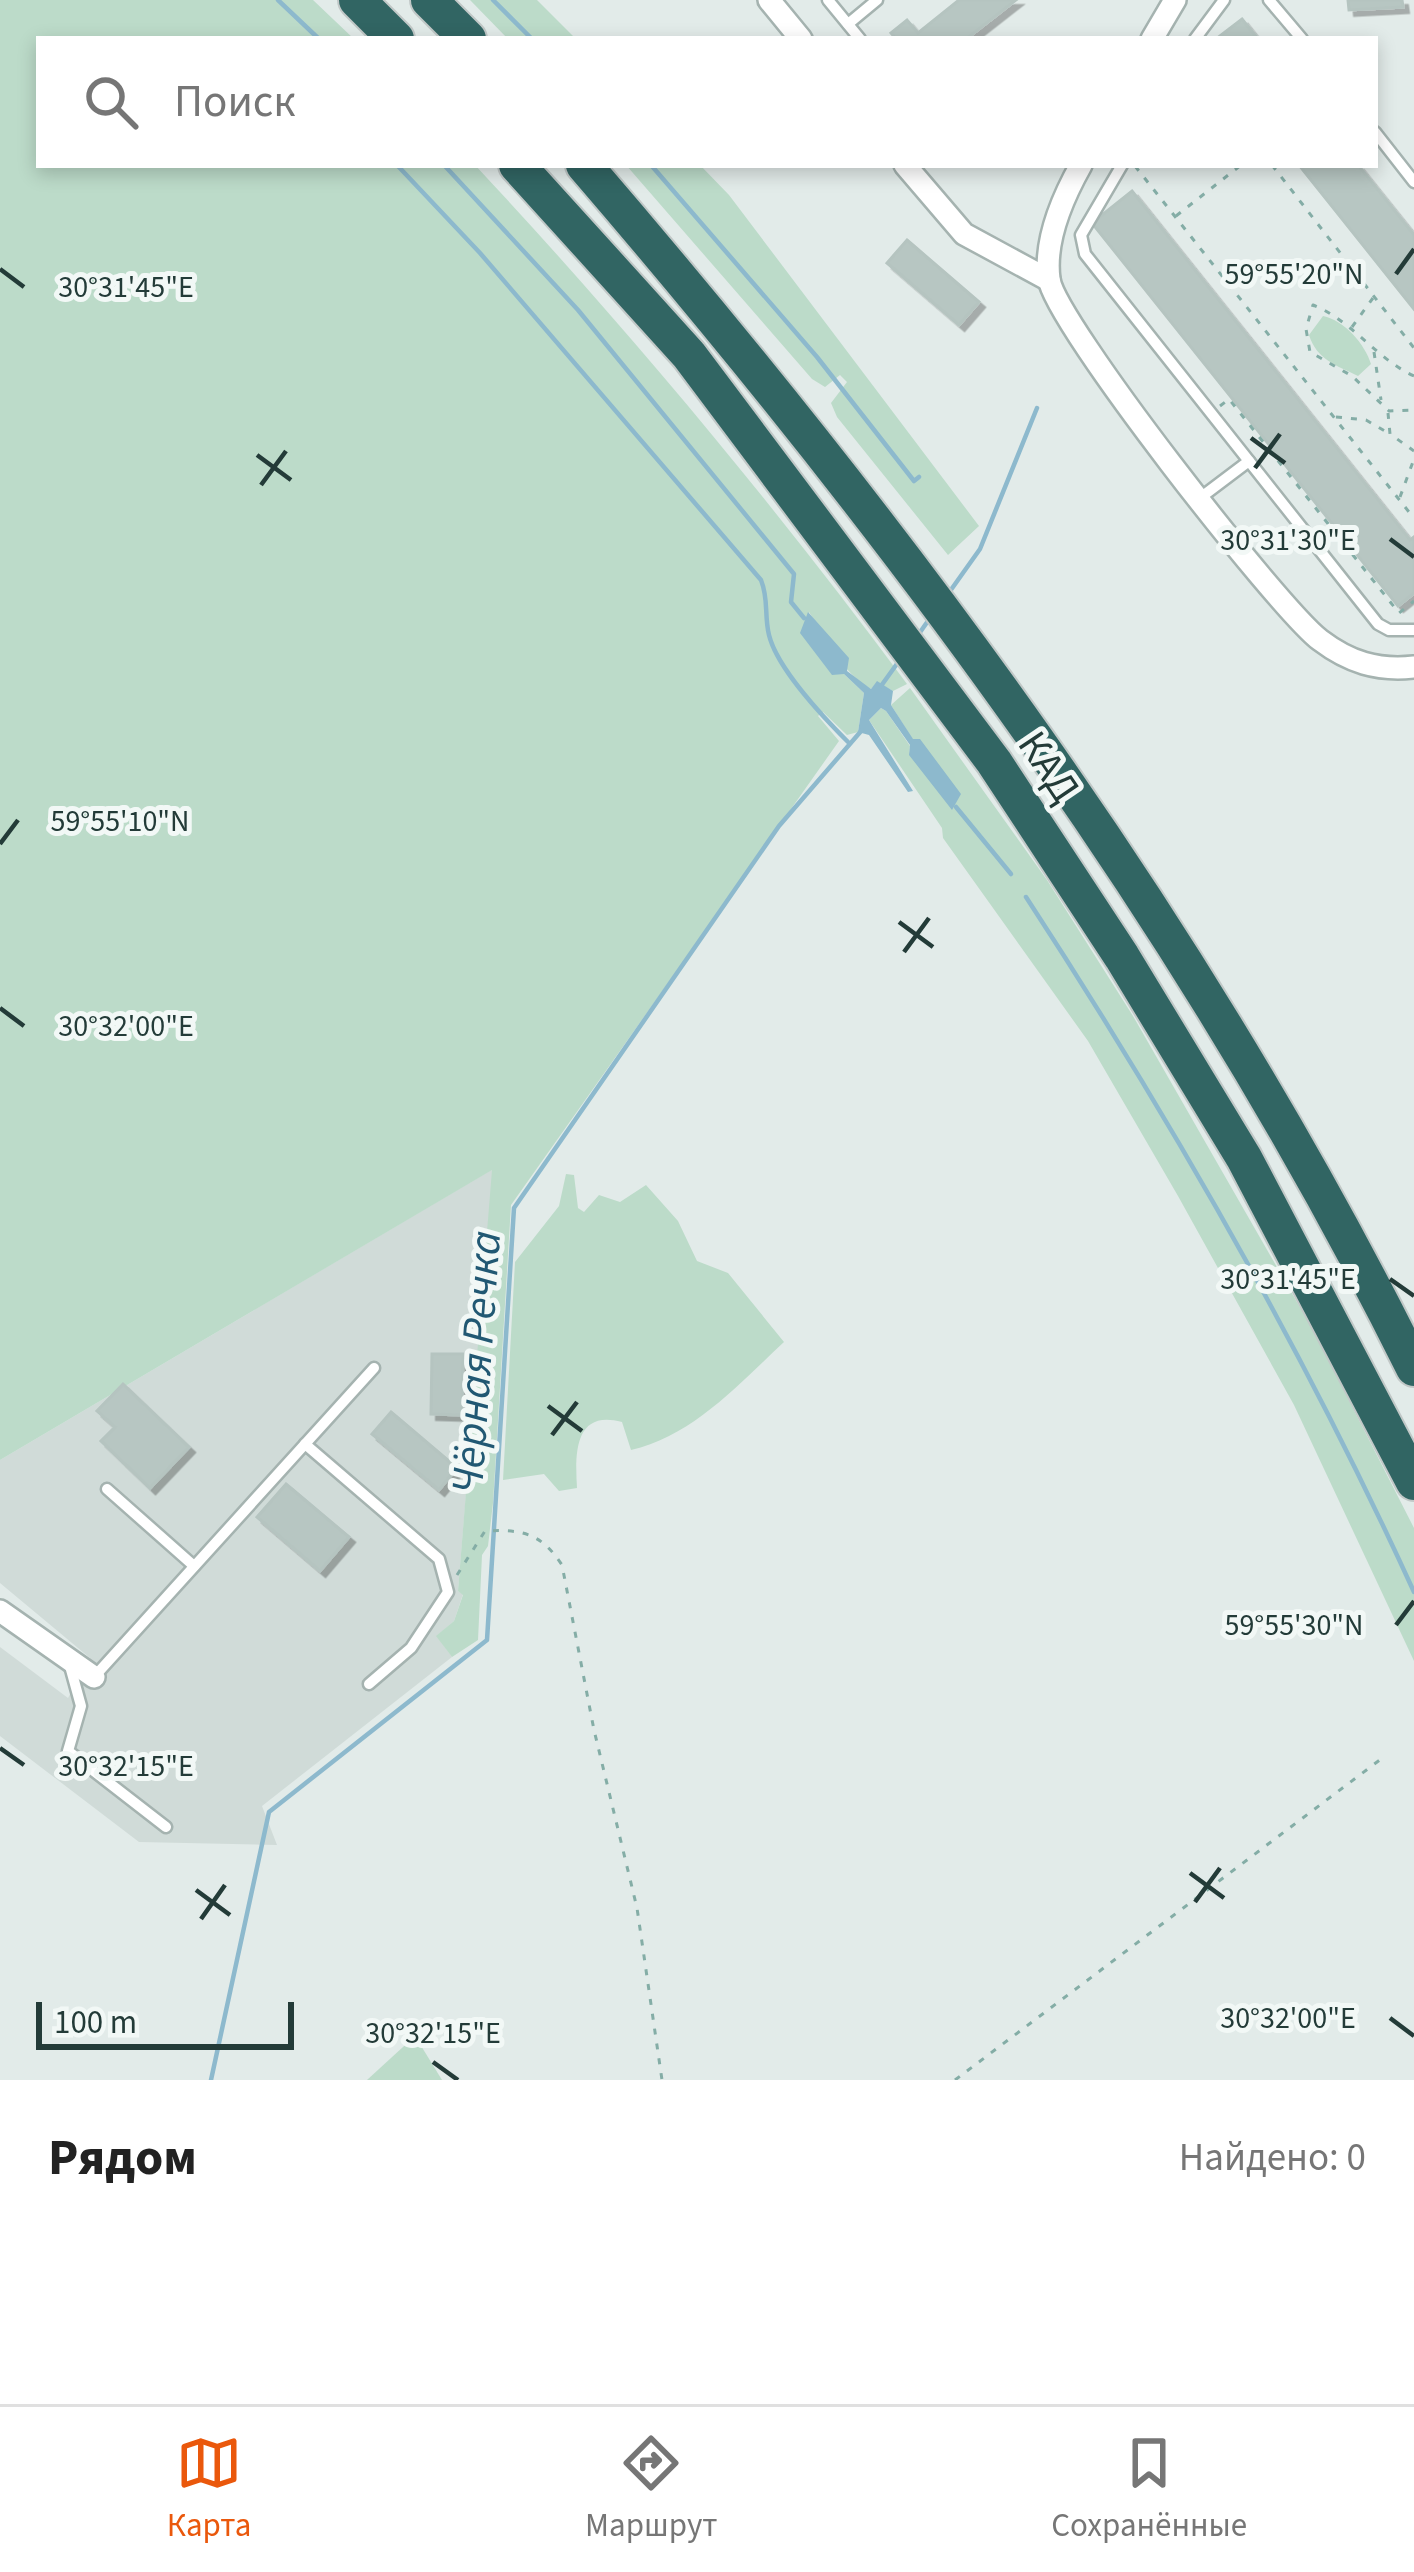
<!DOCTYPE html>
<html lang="ru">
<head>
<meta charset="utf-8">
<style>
  :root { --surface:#fff; --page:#f2f2f2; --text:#222; --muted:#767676; --line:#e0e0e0; --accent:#ea580c }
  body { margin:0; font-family:"Source Sans 3",sans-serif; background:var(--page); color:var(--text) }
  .scale { position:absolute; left:36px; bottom:30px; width:258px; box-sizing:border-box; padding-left:12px; border:6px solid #233b38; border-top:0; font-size:33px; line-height:42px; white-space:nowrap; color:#233b38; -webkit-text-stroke:9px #f2f8f6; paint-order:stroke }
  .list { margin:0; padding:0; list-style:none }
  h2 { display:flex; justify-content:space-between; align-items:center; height:156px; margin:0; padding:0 48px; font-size:51px }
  h2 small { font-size:39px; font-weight:400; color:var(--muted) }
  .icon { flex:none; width:66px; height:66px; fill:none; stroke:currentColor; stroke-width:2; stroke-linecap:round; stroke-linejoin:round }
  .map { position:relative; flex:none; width:1414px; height:2080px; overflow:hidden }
  .search { position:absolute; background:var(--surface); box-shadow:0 6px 18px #0003; left:36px; right:36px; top:36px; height:132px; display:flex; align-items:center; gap:30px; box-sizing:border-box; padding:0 42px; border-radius:0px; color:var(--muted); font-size:45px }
  .sheet { height:324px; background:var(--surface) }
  nav { display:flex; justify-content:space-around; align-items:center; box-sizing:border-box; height:168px; border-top:3px solid var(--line); background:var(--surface); font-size:33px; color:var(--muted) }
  nav a { display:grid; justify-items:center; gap:6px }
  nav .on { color:var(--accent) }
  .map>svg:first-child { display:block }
</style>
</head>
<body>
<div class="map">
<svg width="1414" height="2080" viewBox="0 0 1414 2080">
  <defs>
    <filter id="shadow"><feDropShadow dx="5.5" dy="5.5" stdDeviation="0" flood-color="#0004"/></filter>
  </defs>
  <rect width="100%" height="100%" fill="#e2ebe9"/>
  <polygon fill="#d0dbd8" points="493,1169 458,1591 463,1594 454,1621 437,1636 452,1657 262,1806 277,1845 139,1842 0,1736 0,1647 68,1698 90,1658 0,1583 0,1460"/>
  <g fill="#bcdbc9">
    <path d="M0 0H313L354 39H39V165H475C629 330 773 503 907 684L893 691 877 682 871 689C842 673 827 639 809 612L801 633 832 674 843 673 864 693 858 732 847 735 823 712 818 716 839 741 511 1205 493 1503 488 1546 482 1555 478 1640 452 1657 436 1636 454 1621 463 1595 458 1591 492 1170 0 1460Z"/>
    <polygon points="470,0 537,0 576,39 508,39"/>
    <polygon points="626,165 700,165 729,195 979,526 948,555 837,417 831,403 847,382 840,375 825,387 812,379"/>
    <path d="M1323 316C1344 320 1365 344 1371 364L1358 376C1336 365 1317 360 1309 335Z"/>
    <polygon points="910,688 1047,880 1133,1016 1313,1330 1414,1528 1414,1661 1294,1405 1178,1196 1088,1041 943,838 942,828 869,720 881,708 886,711 910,746 909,755 913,740 891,705"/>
    <path d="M566 1174 574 1175 578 1208 584 1212 599 1195 620 1202 646 1185 678 1221 697 1261 728 1273 784 1342C739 1384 693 1436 631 1450L622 1422C574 1409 575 1454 577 1488L559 1491 544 1474 503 1480 515 1262 559 1206Z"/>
    <polygon points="415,2036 442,2080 367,2080"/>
  </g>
  <polygon fill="#8db9cd" points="808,612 849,658 847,671 871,689 877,681 893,691 891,705 913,739 920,739 961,794 952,810 909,755 910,745 886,711 881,708 869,720 913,791 908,792 869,735 858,732 864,693 844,674 832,675 800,633"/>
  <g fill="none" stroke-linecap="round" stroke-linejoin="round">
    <g stroke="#8db9cd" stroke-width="4.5">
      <polyline points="278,0 319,39"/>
      <polyline points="493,0 532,39"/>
      <path d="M397 165 480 253 761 580C769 600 764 615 769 635 777 668 824 718 848 742"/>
      <polyline points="444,165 578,310 794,574 791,602 804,618"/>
      <polyline points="651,165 817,357 914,481 919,477"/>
      <polyline points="948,594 980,549 1037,408"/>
      <polyline points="916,638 930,618"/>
      <polyline points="881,686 899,661"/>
      <polyline points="956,807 1011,874"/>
      <path d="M1026 897C1171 1119 1304 1351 1414 1592"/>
      <polyline points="211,2080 269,1812 487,1640 514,1208 779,826 862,730"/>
    </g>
  </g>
  <g fill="#b7c6c2" stroke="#b5c4c0" stroke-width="3" filter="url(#shadow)">
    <polygon points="959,0 1016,0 966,39 896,39 891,33 907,20 918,33"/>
    <polygon points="1348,0 1402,0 1403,7 1349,10"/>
    <polygon points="1242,19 1258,39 1216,39"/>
    <polygon points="1299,165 1358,165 1414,235 1414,309"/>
    <polygon points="1132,191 1410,540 1414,537 1414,593 1398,606 1092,223"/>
    <polygon points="907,240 979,302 959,325 887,263"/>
    <polygon points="432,1354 463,1354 462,1415 431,1414"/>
    <polygon points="123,1384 189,1447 150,1488 101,1441 115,1427 97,1411"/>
    <polygon points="391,1412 457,1468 439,1490 372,1434"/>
    <polygon points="286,1484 349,1537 320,1571 257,1517"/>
  </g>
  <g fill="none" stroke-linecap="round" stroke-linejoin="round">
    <g stroke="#a5b3b0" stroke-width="15">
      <g id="lane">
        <polyline points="828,0 860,39"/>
        <polyline points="1269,0 1302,39"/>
        <polyline points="848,24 877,0"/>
        <polyline points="1195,39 1224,0"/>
        <polyline points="1375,132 1414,182"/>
        <polyline points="1122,165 1081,235 1085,254 1378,624 1389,630 1414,630"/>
        <polyline points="1200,498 1249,461"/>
        <polyline points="305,1444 439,1559 448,1592 411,1648 369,1684"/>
        <polyline points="107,1489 194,1566"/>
        <polyline points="70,1666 81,1706 68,1751 166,1827"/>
        <polyline points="94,1677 374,1368"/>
      </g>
    </g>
    <g stroke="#a5b3b0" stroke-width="26">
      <g id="street">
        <polyline points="769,0 801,39"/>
        <polyline points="1152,39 1175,0"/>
        <polyline points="905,165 964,234 1049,280"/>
        <path d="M1081 165C1063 197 1044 241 1049 279 1055 323 1278 608 1320 640 1349 662 1377 671 1414 667"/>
        <polyline points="0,1611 94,1677"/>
      </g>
    </g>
    <g stroke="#c1c8c7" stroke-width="40">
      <g id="highway">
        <polyline points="357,0 396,39"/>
        <polyline points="429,0 468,39"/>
        <polyline points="517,165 689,355 994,762 1122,957 1244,1158 1414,1482"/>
        <path d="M584 165C904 537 1195 927 1414 1368"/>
      </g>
    </g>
    <g stroke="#84ada6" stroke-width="3" stroke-dasharray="6 9" stroke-linecap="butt">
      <polyline points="1272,165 1414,348"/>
      <polyline points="1135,166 1409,512 1414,508"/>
      <polyline points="1176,216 1241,165"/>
      <polyline points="1352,327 1373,298"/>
      <polyline points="1374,352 1381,400"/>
      <path d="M1414 376C1375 358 1353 321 1313 305L1306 329 1310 352 1352 376 1389 411 1414 410"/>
      <polyline points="1220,406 1229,399 1399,613 1414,601"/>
      <polyline points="1388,413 1390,434 1414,451"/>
      <polyline points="1336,417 1366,420 1390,434"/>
      <polyline points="1400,497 1414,459"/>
      <path d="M457 1575 485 1531C522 1529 541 1533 562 1565L594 1730 637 1908 662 2080"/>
      <polyline points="955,2080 1385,1756"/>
    </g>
    <use href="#lane" stroke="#fff" stroke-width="10"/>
    <use href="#street" stroke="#fff" stroke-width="21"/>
    <use href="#highway" stroke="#316563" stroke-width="36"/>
  </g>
  <path fill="none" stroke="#233b38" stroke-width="4.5" d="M0 269 24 287M1396 274 1414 249M1251 438 1285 463M257 455 291 480M1255 468 1280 434M261 485 286 451M1390 539 1414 557M0 844 18 820M899 922 933 947M904 952 929 918M0 1008 24 1026M1390 1279 1414 1296M548 1406 582 1431M552 1435 577 1402M1396 1625 1414 1601M0 1748 24 1765M1190 1873 1224 1898M196 1890 230 1915M1195 1902 1220 1868M201 1919 225 1885M1390 2018 1414 2036M433 2062 458 2080"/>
  <g text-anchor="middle" stroke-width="10" stroke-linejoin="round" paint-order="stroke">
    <g font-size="42" fill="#233b38" stroke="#f2f8f6">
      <text transform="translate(1050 766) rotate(56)" y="15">КАД</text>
    </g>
    <g font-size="45" font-style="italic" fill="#215873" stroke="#f2f8f6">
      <text transform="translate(475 1362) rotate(-86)" y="16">Чёрная Речка</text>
    </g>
  </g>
  <g font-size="30" text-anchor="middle" fill="#233b38" stroke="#f2f8f6" stroke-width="10" stroke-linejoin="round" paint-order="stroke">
    <text x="1294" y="284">59°55'20"N</text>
    <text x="126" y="297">30°31'45"E</text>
    <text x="1288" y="550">30°31'30"E</text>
    <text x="120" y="831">59°55'10"N</text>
    <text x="126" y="1036">30°32'00"E</text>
    <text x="1288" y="1289">30°31'45"E</text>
    <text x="1294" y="1635">59°55'30"N</text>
    <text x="126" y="1776">30°32'15"E</text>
    <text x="1288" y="2028">30°32'00"E</text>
    <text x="433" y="2043">30°32'15"E</text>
  </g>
</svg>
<div class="scale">100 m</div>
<div class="search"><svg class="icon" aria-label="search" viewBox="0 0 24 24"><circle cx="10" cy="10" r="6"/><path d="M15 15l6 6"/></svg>Поиск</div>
</div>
<section class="sheet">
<h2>Рядом<small>Найдено: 0</small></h2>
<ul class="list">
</ul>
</section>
<nav>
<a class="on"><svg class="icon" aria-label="map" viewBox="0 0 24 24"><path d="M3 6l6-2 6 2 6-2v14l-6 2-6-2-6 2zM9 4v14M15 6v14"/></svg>Карта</a>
<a><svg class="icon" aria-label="directions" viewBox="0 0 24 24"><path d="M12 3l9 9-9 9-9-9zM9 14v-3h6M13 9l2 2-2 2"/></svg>Маршрут</a>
<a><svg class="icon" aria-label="saved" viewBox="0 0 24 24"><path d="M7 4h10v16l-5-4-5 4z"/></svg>Сохранённые</a>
</nav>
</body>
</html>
